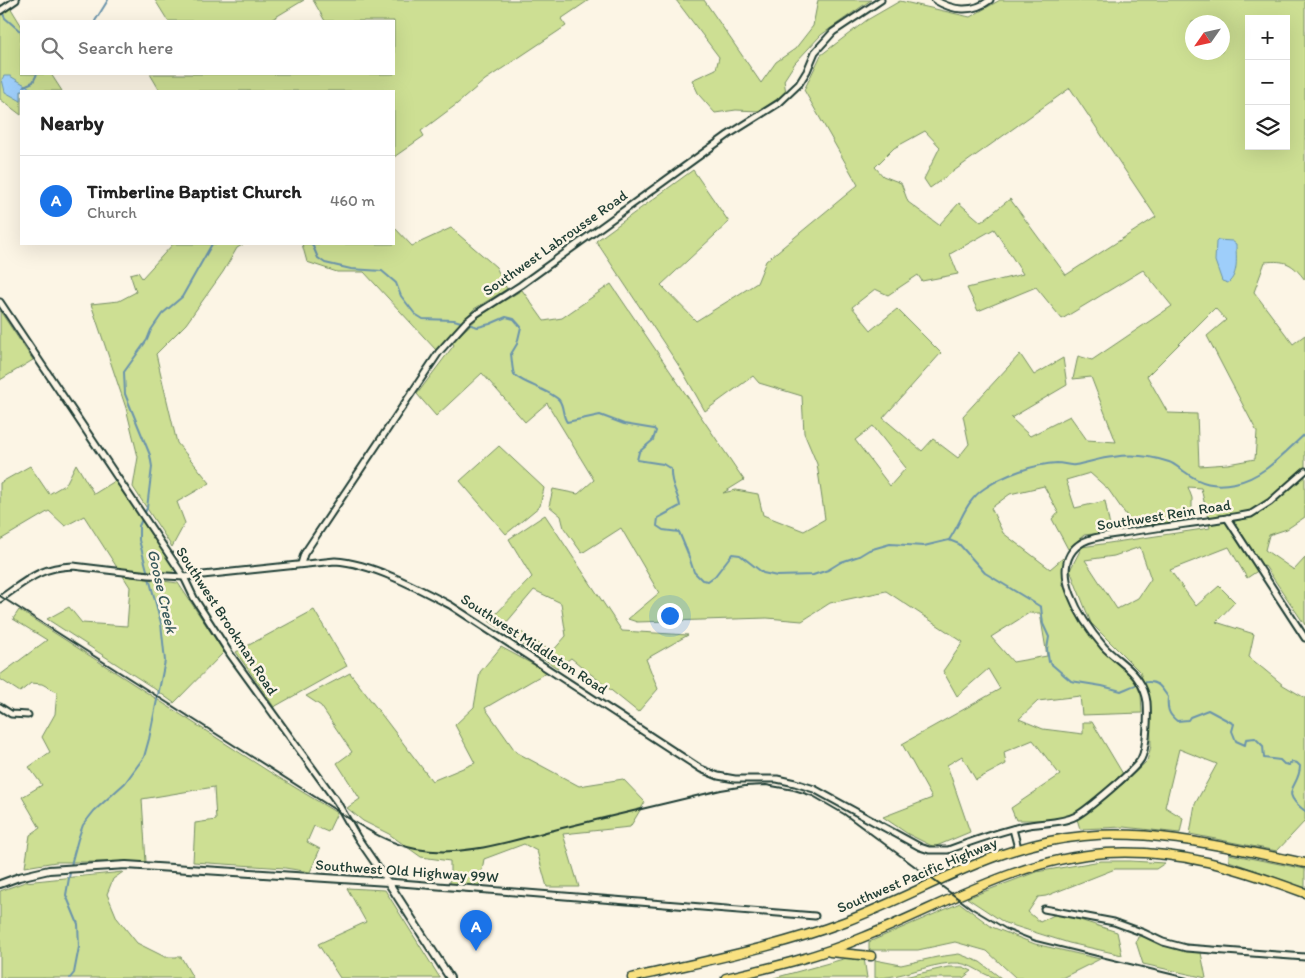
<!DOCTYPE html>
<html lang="en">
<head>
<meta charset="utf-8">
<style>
  :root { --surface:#fff; --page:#f2f2f2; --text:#222; --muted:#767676; --line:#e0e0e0; --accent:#1a73e8 }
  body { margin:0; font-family:Itim,sans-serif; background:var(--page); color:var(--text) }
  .controls { position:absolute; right:15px; top:15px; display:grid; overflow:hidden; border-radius:0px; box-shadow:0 5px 20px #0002 }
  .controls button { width:45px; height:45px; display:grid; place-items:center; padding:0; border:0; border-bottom:1px solid var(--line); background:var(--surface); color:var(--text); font:25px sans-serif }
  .compass { position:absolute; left:1185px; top:15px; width:45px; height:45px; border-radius:50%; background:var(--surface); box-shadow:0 5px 20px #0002; rotate:236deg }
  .you { position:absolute; left:669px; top:615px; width:18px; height:18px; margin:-12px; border:4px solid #fff; border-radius:50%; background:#1a73e8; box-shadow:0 0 0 8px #1a73e833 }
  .badge { display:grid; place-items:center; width:32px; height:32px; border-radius:50%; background:var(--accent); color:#fff; font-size:16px; font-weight:700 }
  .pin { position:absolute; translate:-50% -41px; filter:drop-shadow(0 1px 2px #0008) }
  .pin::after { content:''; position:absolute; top:26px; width:18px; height:15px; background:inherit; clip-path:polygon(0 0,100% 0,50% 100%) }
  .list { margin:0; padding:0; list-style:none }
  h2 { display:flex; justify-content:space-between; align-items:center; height:65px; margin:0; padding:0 20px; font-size:21px }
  h2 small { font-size:16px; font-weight:400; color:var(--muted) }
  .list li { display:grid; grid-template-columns:32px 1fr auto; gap:15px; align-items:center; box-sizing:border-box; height:90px; padding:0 20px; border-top:1px solid var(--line) }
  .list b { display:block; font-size:19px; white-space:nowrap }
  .list p { margin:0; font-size:16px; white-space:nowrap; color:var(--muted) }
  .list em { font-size:16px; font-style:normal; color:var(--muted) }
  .icon { flex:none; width:28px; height:28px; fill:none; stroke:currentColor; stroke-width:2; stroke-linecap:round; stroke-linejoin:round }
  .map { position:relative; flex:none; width:1305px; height:978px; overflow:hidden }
  .search { position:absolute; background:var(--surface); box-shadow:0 5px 20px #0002; left:20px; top:20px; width:375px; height:55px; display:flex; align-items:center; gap:12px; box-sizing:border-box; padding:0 18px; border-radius:0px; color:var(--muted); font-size:19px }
  .panel { position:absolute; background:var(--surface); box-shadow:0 5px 20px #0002; left:20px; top:90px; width:375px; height:155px; border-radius:0px }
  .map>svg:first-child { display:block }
</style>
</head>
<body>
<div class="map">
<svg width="1305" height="978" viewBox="0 0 1305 978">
  <rect width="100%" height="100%" fill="#fcf5e5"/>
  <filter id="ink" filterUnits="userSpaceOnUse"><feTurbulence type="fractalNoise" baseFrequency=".02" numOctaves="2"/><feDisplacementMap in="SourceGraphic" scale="10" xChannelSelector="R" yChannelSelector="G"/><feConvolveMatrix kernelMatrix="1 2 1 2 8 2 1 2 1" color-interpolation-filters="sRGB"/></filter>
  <g filter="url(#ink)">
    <g fill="#cddf93" stroke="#768e64" fill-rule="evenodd">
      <polygon points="155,0 304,0 269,21 168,21"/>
      <polygon points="313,0 589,0 561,19 566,26 485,80 457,104 421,131 424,136 394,157 394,91 160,91 150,74 394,74 394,21 325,21"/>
      <polygon points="676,0 704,0 761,83 776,62 795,49 813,26 818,0 871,0 821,35 795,63 784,80 786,93 759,111 736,110 715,113 699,95 692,80 716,69 719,57"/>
      <path d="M1000 0H1305V280C1292 263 1286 260 1265 262L1254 292 1293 344 1305 335V517L1287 529 1269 535 1265 550 1294 570 1305 558V625L1265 566 1247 578 1229 547 1170 570 1196 606 1219 586 1235 602 1216 622 1254 634 1249 657 1283 685 1305 698V821L1277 851 1190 834 1195 804 1217 764 1179 749 1165 807 1183 818 1180 833 1123 827 1080 829 1077 819 1124 783 1147 761 1151 746 1150 703 1140 672 1091 623 1070 570 1082 547 1210 528 1201 488 1188 487 1192 498V510L1178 522 1140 525 1137 518 1131 522 1108 489 1090 473 1066 480 1075 508 1105 501 1111 532 1084 535 1068 549 1052 519 1058 512 1044 486 1010 494 991 508 1003 533 1050 569 1063 558 1065 563 1062 583 1083 626 1134 678 1141 695 1142 713 1082 715 1080 696 1038 701 1019 719 1043 729 1083 734V722H1092L1123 774 1072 816 1043 820H1016L1011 808 1060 775 1033 740 1004 752 1006 764 976 780 962 756 947 765 970 832 934 847 908 834 883 817 932 798 902 744 1000 689 988 669 957 696 943 671 963 642 886 591 830 603 802 621 767 618 637 622 628 619 659 593 621 528 582 553 564 528 561 516 549 506 553 489 578 494 594 480 547 403 525 422 482 373 436 416 417 394 454 345 452 342 481 315 522 290 544 321 562 318 611 284 744 480 723 493 736 490 758 494 763 515 804 531 825 519 817 464 804 433 802 396 759 383 753 376 705 411 683 372 596 241 693 170 729 222 661 285 696 321 757 283 766 261 858 185 804 90 821 55 867 20 900 1 970 17ZM1249 19H1286V146H1249ZM1192 22H1222V52H1192ZM1070 88 1156 217 1066 275 1010 199 981 222 959 203 939 225 908 202 901 183 883 176 875 167 894 148 925 131 940 147 924 179 930 188ZM994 229 1023 274 967 288 978 311 1036 287 1062 319 1143 270 1172 306 1092 360 1078 356 1073 379 1091 377 1116 442 1087 440 1070 416 1030 436 1011 418 1067 385 1063 358 1034 375 1020 354 963 416 969 444 958 458 933 439 922 451 883 418 941 353 897 309 871 330 852 307 875 289 888 295 918 275 922 281 958 274 950 254ZM1215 308 1226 320 1207 336 1257 432 1255 459 1228 464 1199 466 1197 414 1168 413 1147 376ZM873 426 906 468 890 486 855 440ZM1140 547 1151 579 1138 598 1117 609 1085 560 1114 556ZM1029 613H1040L1047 656 1013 662 991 637Z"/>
      <polygon points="10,7 21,25 21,74 51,74 62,91 21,91 21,115 0,99 0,13"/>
      <polygon points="394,227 412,246 451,228 496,267 507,289 474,309 436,350 364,272 337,272 307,262 302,244 394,244"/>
      <polygon points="173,244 244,244 237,248 223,272 186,324 156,354 177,443 210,483 177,502 185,523 172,547 133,487 138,457 126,408 91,304 119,301 136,292 130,274 138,272 142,278"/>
      <polygon points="0,311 33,360 0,380"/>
      <polygon points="499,446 544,488 540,506 506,534 460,481"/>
      <polygon points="76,464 94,494 115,481 176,569 172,573 118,569 84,516 65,526 49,511 0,540 0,483 30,466 49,494 66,484"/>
      <polygon points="545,515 622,631 688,635 646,659 658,689 638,712 571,658 557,668 513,638 518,630 552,652 566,636 561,603 534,590 501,629 489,621 532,577 509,539"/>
      <polygon points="123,576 178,583 224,652 174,703 152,687 47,619 69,607 82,623 127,626 130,587"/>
      <polygon points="19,610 268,771 337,813 328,832 314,826 307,842 320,849 310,872 285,868 193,862 195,823 216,820 214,787 142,799 146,862 56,862 25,867 30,835 40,828 22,797 42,785 29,767 50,752 42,737 55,714 57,692 42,684 31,683 20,692 0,679 0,675 47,640 13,619"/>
      <polygon points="314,610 347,666 274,707 236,652"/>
      <polygon points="501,647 547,672 485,708 516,752 579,786 623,779 645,802 630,827 563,834 579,887 547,887 537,851 524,844 484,859 479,887 450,885 450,861 421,857 389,834 363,821 347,808 360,799 337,763 352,752 321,706 306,696 350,673 432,781 475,763 455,725 474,707 480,672"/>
      <polygon points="1229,854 1305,869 1305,888 1229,861"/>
      <polygon points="1101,861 1130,861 1165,863 1156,869 1115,869 1046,896 1038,897 1028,912 1040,922 1058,913 1117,932 1122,955 1069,943 1005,923 967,898 1036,872"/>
      <polygon points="123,872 113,879 107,894 117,918 137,943 165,957 181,957 193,978 0,978 0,891 25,882"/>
      <polygon points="347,888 385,890 440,978 340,978 318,944 366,922"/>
      <polygon points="960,903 992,927 1035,944 1100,959 1062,978 1016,978 987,951 955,942 918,950 869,950 869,942"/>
      <polygon points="1143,936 1190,952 1201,953 1206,978 1143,964 1136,942 1138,937"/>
      <path d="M959 954 980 962 1001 978C981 978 974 961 951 963 925 965 901 978 875 978V960L901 965 937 957Z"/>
      <polygon points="847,958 864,958 867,978 774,978"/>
      <polygon points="948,967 963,967 972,971 963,978 900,978"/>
    </g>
    <g fill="#9ecefa" stroke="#6b94ab">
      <polygon points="4,76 10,76 32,89 44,91 21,91 21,101 5,92 2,79"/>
      <path d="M1218 240 1232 241 1236 244C1236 257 1239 274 1228 283L1222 281 1215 261 1216 242Z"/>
    </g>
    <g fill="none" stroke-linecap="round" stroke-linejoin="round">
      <g stroke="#6b94ab" stroke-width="2">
        <polyline points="3,14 5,18 21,32"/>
        <polyline points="95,21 108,0"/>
        <polyline points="24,86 33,82 37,74"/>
        <path d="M312 244 318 258 325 263 351 269 382 271 396 283 401 296 415 314 423 319 454 320 478 327 490 324 506 317 514 319 521 327 517 344 511 354C512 360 512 369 514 374 517 381 551 391 559 400 564 406 562 416 567 422L600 415 624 424 654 429 656 431 653 440 639 452 637 460 663 464 671 469C670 486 678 492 680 506L658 518 657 526 663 530 679 532 687 551 694 572 702 580 708 581 715 576 732 554 740 555 763 573 777 576 813 575 828 570 841 562 859 556 869 550 890 544 924 546 949 540 959 544 985 573 1041 607 1043 624 1049 637 1047 649 1049 662 1071 681 1102 686 1121 691C1131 687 1147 678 1157 684 1161 686 1165 693 1168 697 1167 708 1168 714 1177 721L1188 720 1190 717 1208 710 1234 724 1232 731 1236 741 1245 745 1246 739 1255 738 1263 746 1264 758 1280 760 1284 764 1289 765 1292 762 1297 763 1300 766C1300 788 1277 790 1305 811"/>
        <path d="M949 540C962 521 965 501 985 488 1004 475 1035 464 1057 463 1063 463 1069 466 1075 465 1088 463 1100 458 1113 457 1131 454 1151 456 1169 462 1175 464 1180 469 1185 472 1201 484 1214 487 1235 483 1264 477 1284 453 1305 434"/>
        <polyline points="70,978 74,973 79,947 78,924 66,895 72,861 78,839 83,825 94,811 125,783 144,757 149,739 165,661 161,623 139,540 139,526 147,508 152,467 150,455 125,394 124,372 147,340 151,330 162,314 182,297 212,244"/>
      </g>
      <g stroke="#1f3d34" stroke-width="9">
        <g id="minor">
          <path d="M935 0C953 11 973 13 990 0"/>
          <polyline points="0,11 16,0"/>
          <polyline points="0,302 184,577 194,598 230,654 337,802 357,837 388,882 815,916"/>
          <polyline points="1227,518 1305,638"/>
          <polyline points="301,564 304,554 439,352 466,322 476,314 521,285 728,135 779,103 799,84 807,71 815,52 833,32 881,0"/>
          <path d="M0 599C26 581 39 567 73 566L149 575 184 577 335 561C371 563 418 588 450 605L701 769 718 776 735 779H777L795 783 814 789 920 847 929 850H948C973 841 998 832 1024 826 1040 822 1061 824 1076 816 1087 810 1136 769 1141 759 1147 748 1148 715 1147 702 1146 695 1143 687 1139 681 1131 667 1115 659 1104 647 1084 624 1043 565 1083 542 1094 536 1111 535 1123 533 1166 526 1208 522 1251 514L1270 502 1305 471"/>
          <polyline points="0,707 11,714 28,715"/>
          <polyline points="1013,829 1018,848"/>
          <polyline points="1044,909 1114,922 1144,933 1163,942 1186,948 1305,957"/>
        </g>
      </g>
      <g stroke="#1f3d34" stroke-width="10">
        <polyline id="tertiary" points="0,884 19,877 49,870 126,865 388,882 450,978"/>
      </g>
      <g stroke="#1f3d34" stroke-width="11">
        <g id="trunk">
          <polyline points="830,952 871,956"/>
          <path d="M632 978C703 961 775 948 844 922 926 891 994 844 1084 836 1159 829 1233 849 1305 863"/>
          <path d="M726 978C773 967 820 956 864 937 944 905 1018 859 1106 853 1179 849 1238 868 1305 893"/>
        </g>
      </g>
      <use href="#minor" stroke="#fcf5e5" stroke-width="5"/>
      <use href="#tertiary" stroke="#fcf5e5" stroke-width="6"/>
      <use href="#trunk" stroke="#f9e181" stroke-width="8"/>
      <path stroke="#1f3d34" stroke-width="2" d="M0 596 345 816C367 830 390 844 416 849 464 858 513 840 558 829 613 816 667 803 721 790L745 786 766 785 794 790 813 796 844 814 971 908 1008 930 1036 941 1187 978"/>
    </g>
  </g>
  <g text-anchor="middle" stroke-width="5" stroke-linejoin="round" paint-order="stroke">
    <g font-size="15" fill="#1f3d34" stroke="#fcf5e5">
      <text transform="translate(555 243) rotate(-35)" y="5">Southwest Labrousse Road</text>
      <text transform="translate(1164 515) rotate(-9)" y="5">Southwest Rein Road</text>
      <text transform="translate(227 621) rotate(57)" y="5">Southwest Brookman Road</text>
      <text transform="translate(534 644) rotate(33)" y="5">Southwest Middleton Road</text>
      <text transform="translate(407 871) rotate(4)" y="5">Southwest Old Highway 99W</text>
      <text transform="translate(917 875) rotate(-23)" y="5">Southwest Pacific Highway</text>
    </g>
    <g font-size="16" font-style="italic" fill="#385a5c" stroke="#fcf5e5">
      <text transform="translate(163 591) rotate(77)" y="6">Goose Creek</text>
    </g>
  </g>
</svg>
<div class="controls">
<button>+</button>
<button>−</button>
<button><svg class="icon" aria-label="layers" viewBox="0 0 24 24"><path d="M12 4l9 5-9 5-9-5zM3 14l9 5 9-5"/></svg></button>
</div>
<svg class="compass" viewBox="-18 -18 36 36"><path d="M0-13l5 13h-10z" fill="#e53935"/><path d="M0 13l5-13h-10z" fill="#767676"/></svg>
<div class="you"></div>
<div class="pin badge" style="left:476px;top:951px">A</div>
<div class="search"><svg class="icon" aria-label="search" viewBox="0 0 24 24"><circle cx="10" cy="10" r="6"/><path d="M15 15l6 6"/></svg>Search here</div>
<section class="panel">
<h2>Nearby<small></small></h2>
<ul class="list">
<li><span class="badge">A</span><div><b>Timberline Baptist Church</b><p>Church</p></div><em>460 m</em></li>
</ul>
</section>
</div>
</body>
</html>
